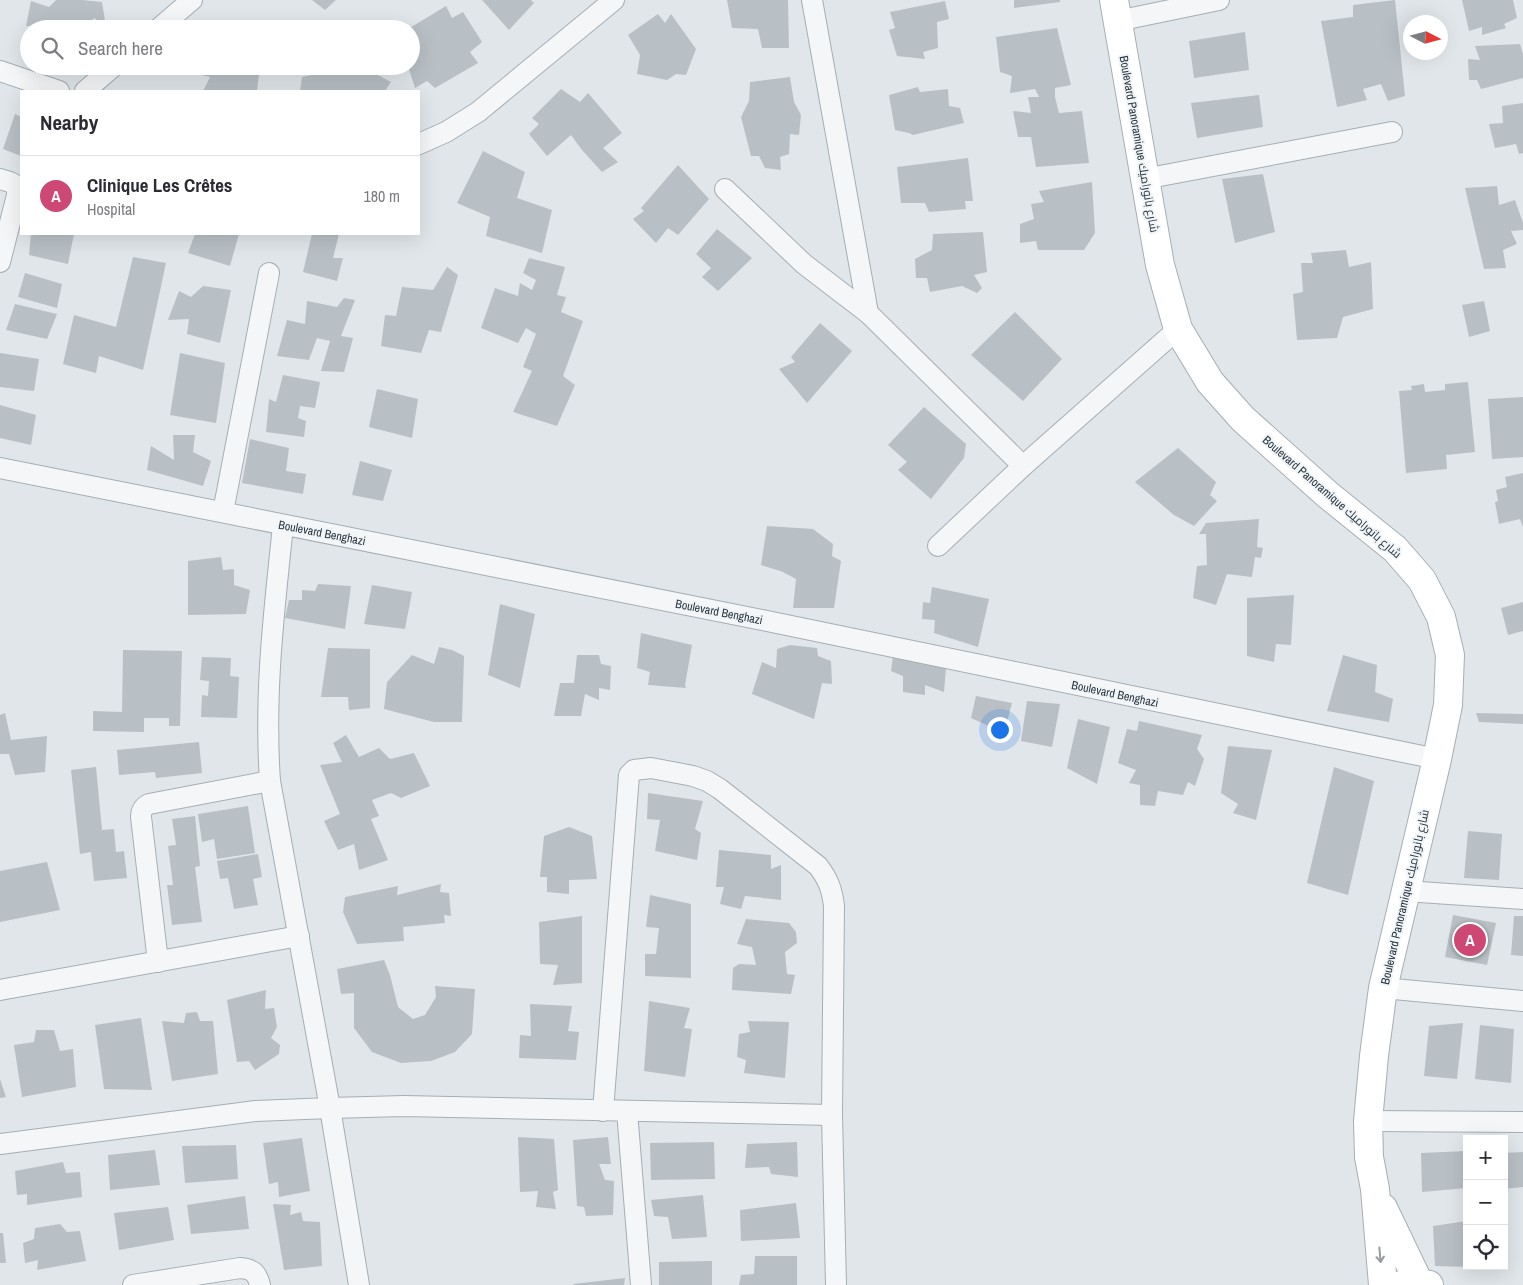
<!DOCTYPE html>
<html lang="en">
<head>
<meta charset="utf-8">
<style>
  :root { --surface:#fff; --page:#f7f7f7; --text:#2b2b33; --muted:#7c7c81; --line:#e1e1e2; --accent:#cd4875 }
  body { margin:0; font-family:"Archivo Narrow",Cairo,sans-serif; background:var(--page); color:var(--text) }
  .controls { position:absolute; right:15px; bottom:15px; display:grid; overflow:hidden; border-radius:0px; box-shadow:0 5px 20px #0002 }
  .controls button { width:45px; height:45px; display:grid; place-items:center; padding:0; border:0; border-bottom:1px solid var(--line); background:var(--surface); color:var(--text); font:25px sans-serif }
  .compass { position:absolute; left:1403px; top:15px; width:45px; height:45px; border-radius:50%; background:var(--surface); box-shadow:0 5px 20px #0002; rotate:96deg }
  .you { position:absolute; left:999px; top:729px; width:18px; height:18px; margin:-12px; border:4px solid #fff; border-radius:50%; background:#1a73e8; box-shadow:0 0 0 8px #1a73e833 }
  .badge { display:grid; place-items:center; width:32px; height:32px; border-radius:50%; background:var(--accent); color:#fff; font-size:16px; font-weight:700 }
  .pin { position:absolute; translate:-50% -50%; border:2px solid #fff; box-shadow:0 1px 5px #0006 }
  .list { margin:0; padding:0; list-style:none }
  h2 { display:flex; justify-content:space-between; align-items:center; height:65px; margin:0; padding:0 20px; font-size:21px }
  h2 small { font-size:16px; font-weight:400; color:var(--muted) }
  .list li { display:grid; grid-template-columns:32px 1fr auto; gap:15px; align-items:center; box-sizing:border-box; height:80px; padding:0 20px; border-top:1px solid var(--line) }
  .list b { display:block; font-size:19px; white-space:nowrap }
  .list p { margin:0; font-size:16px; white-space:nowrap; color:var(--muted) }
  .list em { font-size:16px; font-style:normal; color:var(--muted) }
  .icon { flex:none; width:28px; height:28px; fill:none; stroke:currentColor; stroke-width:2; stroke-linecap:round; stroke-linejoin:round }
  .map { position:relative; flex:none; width:1523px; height:1285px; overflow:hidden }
  .search { position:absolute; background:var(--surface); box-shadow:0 5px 20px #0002; left:20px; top:20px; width:400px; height:55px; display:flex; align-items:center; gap:12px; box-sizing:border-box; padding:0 18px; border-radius:28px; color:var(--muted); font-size:19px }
  .panel { position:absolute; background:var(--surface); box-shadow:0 5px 20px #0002; left:20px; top:90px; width:400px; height:145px; border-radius:0px }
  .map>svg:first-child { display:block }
</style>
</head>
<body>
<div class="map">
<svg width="1523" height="1285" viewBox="0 0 1523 1285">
  <rect width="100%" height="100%" fill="#e1e6ea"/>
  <g fill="#b8c0c6">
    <polygon points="56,0 82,0 102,2 106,27 94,18 86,29 44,29 44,27 26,26 31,1 49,7"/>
    <polygon points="312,0 336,0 325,10"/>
    <polygon points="482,0 531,0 534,3 509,30"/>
    <polygon points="727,0 788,0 789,48 762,48 758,29 732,28"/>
    <polygon points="1014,0 1060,0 1060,2 1014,8"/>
    <polygon points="1395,0 1405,96 1388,101 1381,84 1363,89 1367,100 1337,107 1321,21 1353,17 1353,5"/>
    <polygon points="1462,0 1513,0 1517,18 1504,24 1506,28 1482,35 1482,27 1469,31"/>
    <polygon points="945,1 949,19 937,22 938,48 923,52 925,59 897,56 889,30 895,28 890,12"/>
    <polygon points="446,6 452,18 463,12 482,42 470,52 478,63 435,88 427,81 415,88 408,66 411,66 411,36 414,34 411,29 408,29"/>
    <polygon points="658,14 665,23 671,14 696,49 686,75 676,74 667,80 637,74 640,55 628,35"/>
    <polygon points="1057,28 1071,85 1055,88 1055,97 1059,113 1082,111 1089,163 1036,167 1031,137 1018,137 1013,111 1031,113 1028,97 1039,97 1035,89 1010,93 1012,76 1000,72 996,37"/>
    <polygon points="1245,32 1249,70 1194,78 1189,41"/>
    <polygon points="1520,44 1523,54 1523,78 1481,89 1477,80 1469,80 1468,59 1480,60 1475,46"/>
    <polygon points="195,66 260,66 257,91 203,91 210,77 194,73"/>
    <polygon points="330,66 380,66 376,74 391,82 385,91 300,91 302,77 327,72"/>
    <polygon points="790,77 794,102 801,115 799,135 790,134 789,154 780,157 781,170 765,168 759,156 751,156 741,117 749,101 750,82"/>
    <polygon points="918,87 920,92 948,89 949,106 960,108 964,123 913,135 909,133 895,130 889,95"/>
    <polygon points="561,89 580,102 588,93 622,133 603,148 618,162 602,172 582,150 571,135 547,156 529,134 539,124 532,118"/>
    <polygon points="1259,95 1263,127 1197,138 1191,103"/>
    <polygon points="1523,103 1523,153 1519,154 1516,144 1495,148 1489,124 1503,123 1502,106"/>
    <polygon points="15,114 21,117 21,156 3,149"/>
    <polygon points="483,151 525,172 517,198 552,210 542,253 486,236 490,217 457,203"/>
    <polygon points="968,158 973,201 965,201 966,209 929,212 925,203 901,203 897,167"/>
    <polygon points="678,165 709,199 678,235 668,228 656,243 633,219 644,211 641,208"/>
    <polygon points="1263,174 1275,232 1235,243 1222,179"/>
    <polygon points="1092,182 1095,233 1084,250 1038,250 1036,241 1020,243 1020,224 1034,219 1031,204 1044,202 1039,191"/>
    <polygon points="1497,186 1499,205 1515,200 1523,223 1523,230 1511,231 1517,244 1503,250 1506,268 1484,269 1465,188"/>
    <polygon points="717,229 752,258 718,291 702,277 711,268 696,254"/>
    <polygon points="983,232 987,272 974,275 982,288 977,293 962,286 930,292 927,278 916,278 915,259 932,250 933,234"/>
    <polygon points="31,234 74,234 68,264 29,255"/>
    <polygon points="195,234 239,234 230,266 188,253"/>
    <polygon points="312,234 339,234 333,258 343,258 337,281 303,272"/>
    <polygon points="1346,250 1349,267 1371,262 1373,309 1343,317 1337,338 1297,340 1293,294 1303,292 1301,263 1313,263 1311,253"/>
    <polygon points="133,257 166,263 143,370 99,356 96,373 63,364 74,315 116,327"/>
    <polygon points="529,258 565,267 557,295 566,297 561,312 583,321 563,376 575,385 557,426 513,412 532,371 523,367 536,334 526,328 518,343 481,328 495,288 518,296 520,283 532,290 536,280 523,273"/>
    <polygon points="447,267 458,275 441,332 429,330 421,353 381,346 385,315 396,316 402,287 433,290"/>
    <polygon points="25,273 62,284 57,308 18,297"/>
    <polygon points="203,286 231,290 220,343 187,334 189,319 168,320 179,291 191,297"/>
    <polygon points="344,298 355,300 341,336 353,338 344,372 321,371 330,341 317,338 309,360 277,356 287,320 305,324 307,301 337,307"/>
    <polygon points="1484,301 1490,331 1469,337 1462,305"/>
    <polygon points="15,304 57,314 47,339 6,330"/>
    <polygon points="1015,312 1062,359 1023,401 971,355"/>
    <polygon points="820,323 852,351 807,403 779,369 795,362 791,357"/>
    <polygon points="0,353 39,359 34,391 0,387"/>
    <polygon points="180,353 225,363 216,423 170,415"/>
    <polygon points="283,375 320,382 315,408 300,406 298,418 306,421 304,437 266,432 269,399 276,402"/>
    <polygon points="1468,382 1475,452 1446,455 1447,469 1406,473 1399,391 1412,390 1411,386 1424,384 1425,392 1445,390 1445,384"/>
    <polygon points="377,389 418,399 412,438 369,427"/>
    <polygon points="1523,397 1523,457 1492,459 1488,399"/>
    <polygon points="0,405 36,415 31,445 0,438"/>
    <polygon points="924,407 966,444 964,458 931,499 898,470 907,462 888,445"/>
    <polygon points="173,435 195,435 193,452 211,461 203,486 147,470 151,446 174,460"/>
    <polygon points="250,439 289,448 286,471 306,474 303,494 242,483"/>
    <polygon points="1178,448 1216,482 1210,495 1217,501 1194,526 1174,515 1135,482"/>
    <polygon points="360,461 392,470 383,501 352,495"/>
    <polygon points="1523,473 1523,527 1520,519 1499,524 1495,502 1498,501 1496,490 1507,487 1505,477"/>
    <polygon points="1259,519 1257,547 1263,548 1261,558 1255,557 1252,577 1227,574 1216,605 1193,598 1197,566 1207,565 1206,534 1199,534 1206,523"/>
    <polygon points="767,526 813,529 833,544 832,556 841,561 834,608 793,608 796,579 783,572 761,565"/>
    <polygon points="221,557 223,570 234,569 234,585 250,590 246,614 188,615 188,561"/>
    <polygon points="318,584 351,586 345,629 285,618 289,600 302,600 302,590 315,591"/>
    <polygon points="372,585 412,592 405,629 364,624"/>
    <polygon points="932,587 989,599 978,647 934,633 935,620 922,619 923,602 930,603"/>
    <polygon points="1294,595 1291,645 1276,644 1274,662 1247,656 1247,598"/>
    <polygon points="1523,602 1523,631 1508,635 1501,608"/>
    <polygon points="500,604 535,614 520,688 488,675"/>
    <polygon points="641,633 692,645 685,685 686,688 648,685 650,672 637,668"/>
    <polygon points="790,645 817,648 818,656 831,661 832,684 822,683 814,719 752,694 762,662 776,668 777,649"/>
    <polygon points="439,647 452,650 464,656 462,722 434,722 384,709 387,682 412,655 434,664"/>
    <polygon points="328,648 370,649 370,708 349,710 348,697 321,697"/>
    <polygon points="123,650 182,651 180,726 169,726 169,718 144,718 144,732 93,731 93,711 122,712"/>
    <polygon points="577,655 599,655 601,664 611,666 610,690 599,688 599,700 585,694 581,716 554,716 560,683 574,683"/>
    <polygon points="1343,655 1377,665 1375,692 1393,699 1389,722 1327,711"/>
    <polygon points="893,656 946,668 944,692 925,685 925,695 903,692 903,676 891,671"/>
    <polygon points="202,657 231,658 230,676 239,677 237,718 201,717 202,695 208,696 209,681 200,680"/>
    <polygon points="976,696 1012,703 1004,733 971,718"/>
    <polygon points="1027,701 1060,704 1052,747 1021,741"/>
    <polygon points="5,713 11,740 47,736 45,772 15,775 9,754 0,754 0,715"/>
    <polygon points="1476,713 1523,714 1523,724 1479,722"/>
    <polygon points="1078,719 1110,727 1097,784 1067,768"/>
    <polygon points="1139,721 1202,735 1197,749 1204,759 1195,786 1188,782 1183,795 1158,791 1155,806 1140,805 1140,785 1129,783 1136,770 1118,763 1127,729 1137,731"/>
    <polygon points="346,735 359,757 379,748 390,759 414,753 430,786 401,798 391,793 372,800 379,816 371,819 388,860 359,870 354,844 338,850 324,821 340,814 320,765 342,762 333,743"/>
    <polygon points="199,742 202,773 156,778 155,772 119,775 117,750"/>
    <polygon points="1228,746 1272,750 1256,820 1233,813 1238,804 1221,793"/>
    <polygon points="96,767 102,830 114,829 116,852 124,851 127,878 94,881 91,852 80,854 71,770"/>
    <polygon points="1334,767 1374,781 1348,895 1307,883"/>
    <polygon points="648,793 703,801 695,829 701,833 697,860 655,851 660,820 647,819"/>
    <polygon points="248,806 255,853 217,859 214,839 202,842 198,814"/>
    <polygon points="195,816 200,866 195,867 202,922 172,925 167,885 173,885 168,846 176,845 172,819"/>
    <polygon points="569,827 592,836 597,879 569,880 569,894 547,892 547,877 540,877 544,836"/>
    <polygon points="1468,831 1502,834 1499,880 1464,878"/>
    <polygon points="719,850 771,855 771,869 781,865 781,900 745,896 741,909 720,904 724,887 716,887"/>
    <polygon points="258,854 262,877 253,879 258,905 234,909 228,878 220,879 217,861"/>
    <polygon points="47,862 60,910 0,922 0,871"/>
    <polygon points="441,884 440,892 449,893 451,916 444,915 445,923 403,927 404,941 357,944 343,912 345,897 398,886 397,895"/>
    <polygon points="650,895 691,904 691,978 645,976 645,954 656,954 659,928 646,927"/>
    <polygon points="1453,915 1496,923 1487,965 1445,957"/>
    <polygon points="582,916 582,983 553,985 558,965 540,964 539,922"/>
    <polygon points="1514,916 1523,916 1523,956 1511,955"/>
    <polygon points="746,919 789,923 796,932 797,943 785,952 787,974 795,975 791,994 732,990 733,968 739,964 756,965 752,947 737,944"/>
    <polygon points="384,960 390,975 398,1007 413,1019 425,1015 436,997 435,986 475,989 472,1034 455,1052 431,1061 401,1063 372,1052 354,1028 354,993 341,994 337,969"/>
    <polygon points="266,990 265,1009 274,1008 277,1027 271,1038 280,1045 279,1054 255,1070 249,1061 237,1062 227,1000"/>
    <polygon points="649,1001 690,1008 684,1028 692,1029 685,1077 644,1071"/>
    <polygon points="530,1004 572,1006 568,1031 579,1032 576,1060 519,1058 520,1035 531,1036"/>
    <polygon points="197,1012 200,1021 213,1021 218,1074 172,1081 162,1021 184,1023 186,1013"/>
    <polygon points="141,1018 152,1090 104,1089 95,1025"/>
    <polygon points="748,1021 789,1022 785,1078 744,1073 746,1060 737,1057 739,1034 750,1032"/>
    <polygon points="1463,1023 1457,1079 1424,1076 1429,1026"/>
    <polygon points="1480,1025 1514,1029 1511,1083 1475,1079"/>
    <polygon points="36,1030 54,1030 60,1051 73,1049 76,1087 22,1097 14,1045 34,1042"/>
    <polygon points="0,1079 6,1097 0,1098"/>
    <polygon points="518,1137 554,1139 558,1190 553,1192 556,1209 536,1207 538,1191 520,1192"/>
    <polygon points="608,1137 611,1164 599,1164 605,1180 614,1181 613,1215 586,1216 584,1207 577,1206 573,1140"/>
    <polygon points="302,1138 310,1191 279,1197 278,1182 269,1184 263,1143"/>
    <polygon points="714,1142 715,1179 651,1180 650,1143"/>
    <polygon points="797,1142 798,1177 771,1174 769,1167 745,1168 747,1144"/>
    <polygon points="236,1145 238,1179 185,1183 182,1146"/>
    <polygon points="155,1150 160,1185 110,1190 108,1155"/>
    <polygon points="1467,1151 1467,1188 1422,1192 1421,1153"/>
    <polygon points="1523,1152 1523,1187 1504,1189 1504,1153"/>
    <polygon points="63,1162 66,1173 80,1172 82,1197 27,1205 27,1194 17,1195 15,1171"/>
    <polygon points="703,1195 707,1237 672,1239 668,1217 654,1216 651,1200"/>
    <polygon points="245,1196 249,1229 191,1234 187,1205"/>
    <polygon points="796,1203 800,1238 741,1241 740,1210"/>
    <polygon points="273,1204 291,1205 290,1215 301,1212 303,1221 320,1222 322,1266 284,1270"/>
    <polygon points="168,1207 174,1240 119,1250 114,1213"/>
    <polygon points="1467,1221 1467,1267 1435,1266 1433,1226"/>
    <polygon points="60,1224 67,1232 80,1231 86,1261 37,1270 38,1260 25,1263 23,1243 34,1239 35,1228"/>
    <polygon points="0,1233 3,1233 6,1263 0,1263"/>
    <polygon points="755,1256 797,1256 797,1285 739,1285 741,1275 754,1274"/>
    <polygon points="712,1261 712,1285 659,1285 659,1262"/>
    <polygon points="625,1278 624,1285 574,1285 573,1284"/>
  </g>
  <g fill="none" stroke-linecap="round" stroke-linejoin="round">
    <g stroke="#a6aeb4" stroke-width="22">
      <g id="street">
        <polyline points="812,0 868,313 1023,466"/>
        <polyline points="1117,21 1219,0"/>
        <polyline points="158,29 192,0"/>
        <polyline points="0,71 59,91"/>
        <polyline points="85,91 114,66"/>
        <polyline points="419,144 446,132 478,112 614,0"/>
        <polyline points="0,179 10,182 17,186 17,195 0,262"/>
        <polyline points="1144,179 1392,132"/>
        <polyline points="725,189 804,264 868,313"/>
        <polyline points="0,468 767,621 1437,759"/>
        <polyline points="223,512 269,273"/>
        <path d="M283 526C274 611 264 694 270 781L330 1108 359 1285"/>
        <polyline points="938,546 1023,466 1178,329"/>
        <polyline points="1405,891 1523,899"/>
        <path d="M158 962 141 817C141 810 143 807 149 804L270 781"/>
        <polyline points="1383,988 1523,1001"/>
        <polyline points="0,990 299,936"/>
        <path d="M603 1111 629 775 634 770 651 768 693 776 707 781 720 789 818 866C828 879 832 889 834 906L832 1115 836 1285"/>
        <polyline points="627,1111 641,1285"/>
        <polyline points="1368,1121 1523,1122"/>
        <polyline points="0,1144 256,1111 330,1108 404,1106 832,1115"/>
        <path d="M133 1285 240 1268C253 1269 257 1273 260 1285"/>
      </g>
    </g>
    <g stroke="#a6aeb4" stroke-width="30">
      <g id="secondary">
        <polyline points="1114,0 1160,265 1178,329 1210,382 1243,419 1328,495 1395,549 1422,580 1441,617 1450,655 1448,705 1437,759 1383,988 1374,1056 1368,1121 1369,1157 1375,1189 1383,1285"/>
        <polyline points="1383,1208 1419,1283"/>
      </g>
    </g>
    <g stroke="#a1adb5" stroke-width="30">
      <polyline id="primary" points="1401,1285 1413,1283 1429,1285"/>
    </g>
    <use href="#street" stroke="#f4f6f8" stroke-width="20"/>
    <use href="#secondary" stroke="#fff" stroke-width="28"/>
    <use href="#primary" stroke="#fff" stroke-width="28"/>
  </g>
  <defs><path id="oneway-shaft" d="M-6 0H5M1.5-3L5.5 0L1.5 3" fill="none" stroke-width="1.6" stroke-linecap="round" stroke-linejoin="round" transform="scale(1.25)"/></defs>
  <use stroke="#949ba0" href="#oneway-shaft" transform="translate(1380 1255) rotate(85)"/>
  <g text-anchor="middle" stroke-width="4" stroke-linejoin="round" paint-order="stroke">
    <g font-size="12" fill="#2a3741" stroke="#f1f5f7">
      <text transform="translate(1139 144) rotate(80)" y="4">Boulevard Panoramique شارع بانوراميك</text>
      <text transform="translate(1332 497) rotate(41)" y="4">Boulevard Panoramique شارع بانوراميك</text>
      <text transform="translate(322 533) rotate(11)" y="4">Boulevard Benghazi</text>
      <text transform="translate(719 612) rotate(11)" y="4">Boulevard Benghazi</text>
      <text transform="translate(1115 694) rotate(12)" y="4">Boulevard Benghazi</text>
      <text transform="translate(1405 897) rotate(-77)" y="4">Boulevard Panoramique شارع بانوراميك</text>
    </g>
  </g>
</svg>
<div class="controls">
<button>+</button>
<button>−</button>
<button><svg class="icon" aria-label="locate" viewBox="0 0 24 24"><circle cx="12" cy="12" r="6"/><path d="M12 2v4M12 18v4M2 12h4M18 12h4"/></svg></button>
</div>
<svg class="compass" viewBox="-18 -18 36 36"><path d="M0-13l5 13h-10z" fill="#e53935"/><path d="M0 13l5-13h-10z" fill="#7c7c81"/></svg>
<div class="you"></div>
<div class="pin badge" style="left:1470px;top:940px">A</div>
<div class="search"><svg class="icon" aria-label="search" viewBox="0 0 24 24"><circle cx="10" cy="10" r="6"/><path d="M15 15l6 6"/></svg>Search here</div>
<section class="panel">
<h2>Nearby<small></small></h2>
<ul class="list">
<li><span class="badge">A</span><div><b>Clinique Les Crêtes</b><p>Hospital</p></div><em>180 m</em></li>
</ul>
</section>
</div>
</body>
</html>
